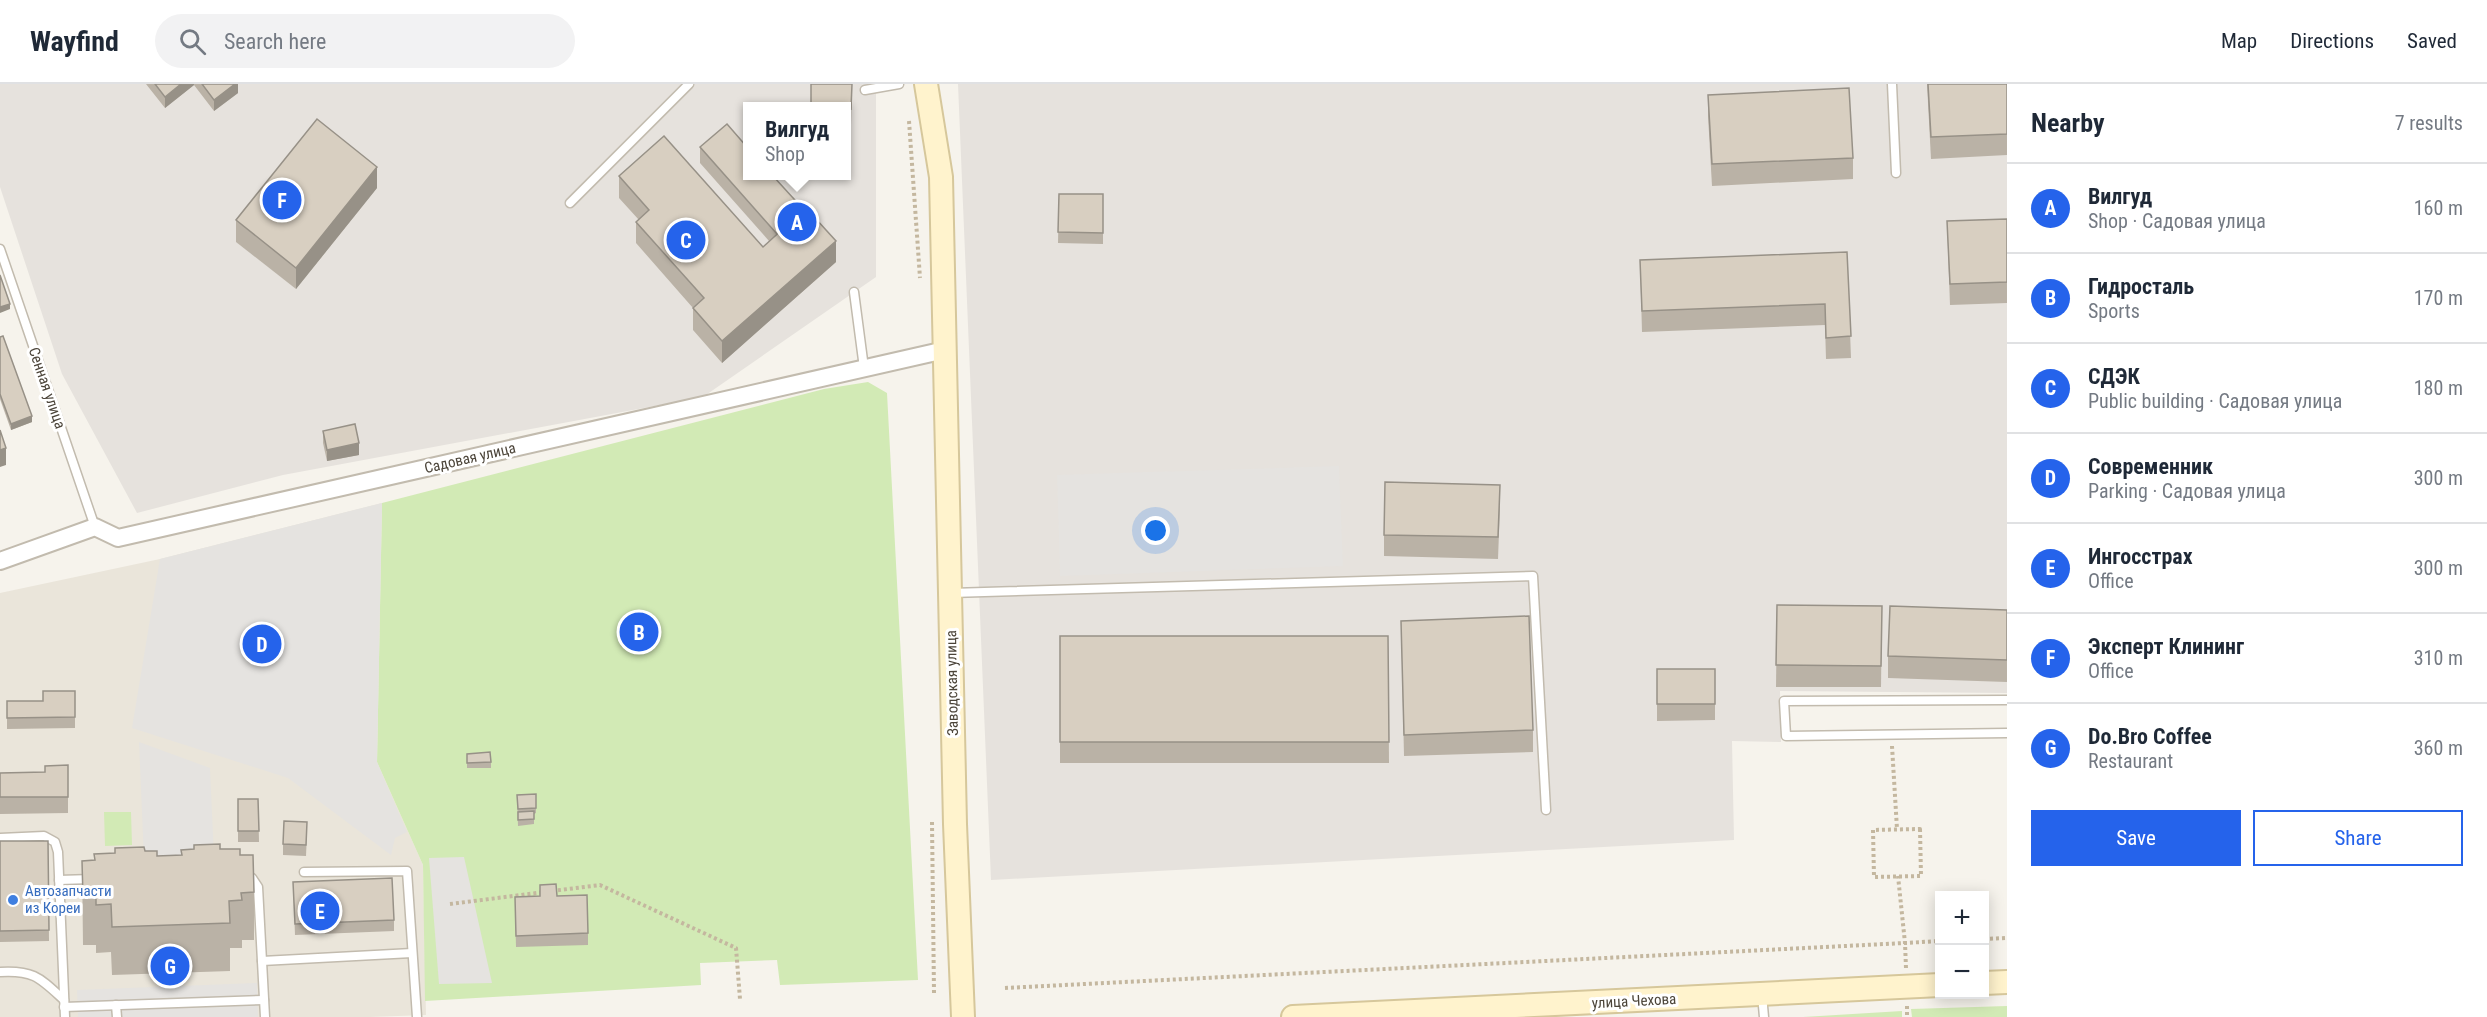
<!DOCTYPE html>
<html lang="en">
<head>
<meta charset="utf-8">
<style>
  :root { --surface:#fff; --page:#f2f2f3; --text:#1f2937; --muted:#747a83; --line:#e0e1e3; --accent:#2563eb }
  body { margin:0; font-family:"Roboto Condensed",sans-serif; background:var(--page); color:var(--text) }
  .controls { position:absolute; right:18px; bottom:18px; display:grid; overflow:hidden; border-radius:0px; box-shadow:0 3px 15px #0003 }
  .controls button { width:54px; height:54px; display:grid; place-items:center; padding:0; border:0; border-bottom:2px solid var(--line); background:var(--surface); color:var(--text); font:30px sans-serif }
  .you { position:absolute; left:1156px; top:447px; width:21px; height:21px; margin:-15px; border:4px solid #fff; border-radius:50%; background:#1a73e8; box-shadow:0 0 0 9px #1a73e833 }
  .badge { display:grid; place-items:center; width:39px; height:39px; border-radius:50%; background:var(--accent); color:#fff; font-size:20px; font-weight:700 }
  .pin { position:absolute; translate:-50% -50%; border:3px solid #fff; box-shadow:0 2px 6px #0006 }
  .popup { position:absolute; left:743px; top:18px; width:108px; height:78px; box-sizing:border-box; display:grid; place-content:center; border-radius:0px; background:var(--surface); filter:drop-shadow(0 2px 4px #0005); font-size:20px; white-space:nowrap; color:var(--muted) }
  .popup b { font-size:22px; color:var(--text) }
  .popup::after { content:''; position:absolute; left:50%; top:100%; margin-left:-12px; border:12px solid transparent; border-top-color:var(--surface) }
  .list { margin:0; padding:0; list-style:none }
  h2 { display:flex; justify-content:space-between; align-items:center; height:78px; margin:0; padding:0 24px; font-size:26px }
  h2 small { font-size:20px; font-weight:400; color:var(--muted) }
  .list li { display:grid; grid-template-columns:39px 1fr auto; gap:18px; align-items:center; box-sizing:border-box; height:90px; padding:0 24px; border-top:2px solid var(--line) }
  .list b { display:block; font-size:22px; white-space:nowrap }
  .list p { margin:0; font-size:20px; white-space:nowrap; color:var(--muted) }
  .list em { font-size:20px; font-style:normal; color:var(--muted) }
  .actions { display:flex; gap:12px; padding:18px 24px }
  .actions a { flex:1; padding:14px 0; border:2px solid var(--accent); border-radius:0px; text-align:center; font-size:21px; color:var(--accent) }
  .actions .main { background:var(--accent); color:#fff }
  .icon { flex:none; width:33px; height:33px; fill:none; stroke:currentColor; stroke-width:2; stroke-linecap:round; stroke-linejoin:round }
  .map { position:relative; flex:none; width:2007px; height:933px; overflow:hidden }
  header { display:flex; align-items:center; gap:36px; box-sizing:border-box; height:84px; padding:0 30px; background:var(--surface); border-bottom:2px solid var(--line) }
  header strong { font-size:28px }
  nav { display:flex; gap:33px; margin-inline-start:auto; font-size:21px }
  .search { width:420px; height:54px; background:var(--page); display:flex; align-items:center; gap:15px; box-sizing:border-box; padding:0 21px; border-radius:33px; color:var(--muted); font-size:22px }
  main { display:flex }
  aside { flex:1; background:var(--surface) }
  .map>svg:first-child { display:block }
</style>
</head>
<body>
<header>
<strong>Wayfind</strong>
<div class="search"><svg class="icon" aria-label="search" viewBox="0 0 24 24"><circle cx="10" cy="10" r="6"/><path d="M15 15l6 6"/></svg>Search here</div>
<nav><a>Map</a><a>Directions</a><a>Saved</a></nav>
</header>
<main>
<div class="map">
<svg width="2007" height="933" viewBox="0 0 2007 933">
  <rect width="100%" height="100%" fill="#f6f3ec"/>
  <polygon fill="#eae5da" points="382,419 377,678 423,781 426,931 370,933 0,933 0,509 160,475"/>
  <g fill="#e6e2dd" fill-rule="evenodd">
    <path d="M0 0H876V193L703 313 283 391 137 429 62 290 0 103ZM748 22H846V92H748Z"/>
    <polygon points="958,0 2007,0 2007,609 1780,607 1781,658 1732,657 1734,756 991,796"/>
  </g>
  <g fill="#d2eab5">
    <polygon points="868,298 887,309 918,896 780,901 777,876 700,879 701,901 425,917 423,781 377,678 382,419 824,305"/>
    <polygon points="104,728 131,728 132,761 105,762"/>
    <polygon points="2007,922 2007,933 1912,933 1911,925"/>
    <polygon points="1902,927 1902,933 1803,933"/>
  </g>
  <g fill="#e5e3e0">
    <polygon points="1339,382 1343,482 1060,492 1057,391"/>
    <polygon points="382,419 377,678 407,748 395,754 391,771 288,694 132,644 160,475"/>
    <polygon points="139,658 210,684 214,774 144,776"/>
    <polygon points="464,773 492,899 439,900 429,774"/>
    <polygon points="257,899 258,933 78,933 77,906"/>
  </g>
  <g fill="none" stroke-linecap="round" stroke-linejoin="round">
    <g stroke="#c2bbae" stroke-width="11">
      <g id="lane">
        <polyline points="1892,0 1896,89"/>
        <polyline points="865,6 899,0"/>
        <polyline points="570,119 689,0"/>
        <polyline points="0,165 95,443"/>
        <polyline points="854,208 864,284"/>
        <polyline points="951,509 1533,492 1546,726"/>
        <polyline points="2007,616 1784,617 1786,652 2007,649"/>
        <polyline points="0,754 44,752 55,758 58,768 65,933"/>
        <polyline points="304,788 407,787 417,933"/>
        <polyline points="245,790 252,794 258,803 265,933"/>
        <polyline points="59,796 92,795"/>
        <polyline points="262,877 412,869"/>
        <path d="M0 888C34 886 40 894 64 916"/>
        <polyline points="1762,911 1764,933"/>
        <polyline points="116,921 117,933"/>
        <polyline points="64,923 264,916"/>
      </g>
    </g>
    <g stroke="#c2bbae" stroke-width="20">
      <polyline id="street" points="0,477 95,443 118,454 945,266"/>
    </g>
    <g stroke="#d6c79b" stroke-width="26">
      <g id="secondary">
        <polyline points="926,0 941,93 955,740 963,933"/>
        <polyline points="1984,899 2007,898"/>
        <polyline points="1293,933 1940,901"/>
      </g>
    </g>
    <g stroke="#c4b79f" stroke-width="4" stroke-dasharray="3 3" stroke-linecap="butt">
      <polyline points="909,37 920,194"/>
      <polyline points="1892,662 1897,745"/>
      <polyline points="932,738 934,909"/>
      <polygon points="1920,745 1921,792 1874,793 1873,746"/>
      <polyline points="552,807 600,801 736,864 740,915"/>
      <polyline points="450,820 545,808"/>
      <polyline points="1984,855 2007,854"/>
      <polyline points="1906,884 1905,859 1940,857"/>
      <polyline points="1005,904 1905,859 1898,792"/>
      <polyline points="1907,922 1907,933"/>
    </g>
    <use href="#lane" stroke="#fff" stroke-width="8"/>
    <use href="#street" stroke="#fff" stroke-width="16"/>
    <use href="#secondary" stroke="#fff3cd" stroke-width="22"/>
  </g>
  <g fill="#bab2a6">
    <polygon points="146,0 238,0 238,9 214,27 194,1 165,24"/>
    <polygon points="852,0 851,41 846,41 846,22"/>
    <polygon points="1927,0 2007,0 2007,71 1931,75"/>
    <polygon points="1708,11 1853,74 1853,95 1712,102 1708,32"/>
    <polygon points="700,63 836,178 722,279 693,246 693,224 636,159 636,138 639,136 619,114 619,92 763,163 769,157 700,79"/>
    <polygon points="377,104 296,205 236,158 236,136"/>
    <polygon points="1059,110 1103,110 1103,160 1058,159"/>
    <polygon points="2007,135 2007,219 1950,221 1947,137"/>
    <polygon points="1847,168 1851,274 1826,275 1825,241 1642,248 1640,176"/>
    <polygon points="0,253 32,338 11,346 0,315"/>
    <polygon points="323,347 359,371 327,377 323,359"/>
    <polygon points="1500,422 1498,475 1384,472 1384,451"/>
    <polygon points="1777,521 1882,522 1881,603 1776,603"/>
    <polygon points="2007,526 2007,598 1888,594 1888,572"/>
    <polygon points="1401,537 1533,646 1533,668 1404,672"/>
    <polygon points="1060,552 1388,552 1389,679 1060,679"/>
    <polygon points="1657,585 1715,585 1715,636 1657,637"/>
    <polygon points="7,617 75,633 75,644 7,645"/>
    <polygon points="467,670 491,678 491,684 467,684"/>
    <polygon points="68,681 68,729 0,730 0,689 45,688"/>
    <polygon points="536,710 536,729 534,730 534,740 518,742 517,711"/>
    <polygon points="238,715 258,715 259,758 238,758"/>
    <polygon points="307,749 306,772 283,771 283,760"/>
    <polygon points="0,757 48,757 49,857 0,858"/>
    <polygon points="220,765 240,771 254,808 254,856 242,856 242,864 230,864 230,887 112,891 111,868 96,869 96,861 83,861 82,777 94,776 115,769 145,767 157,772 181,771"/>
    <polygon points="293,798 394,836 394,847 295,851"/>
    <polygon points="557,812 588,849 588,861 516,863 515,824"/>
  </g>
  <g fill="#979187">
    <polygon points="181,0 194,0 194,1 165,24 165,13"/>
    <polygon points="235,0 238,0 238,9 214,27 214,16"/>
    <polygon points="377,83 377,104 296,205 296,184"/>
    <polygon points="836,157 836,178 722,279 722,257"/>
    <polygon points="10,220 10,225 0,229 0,223"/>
    <polygon points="32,332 32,338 11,346 11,340"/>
    <polygon points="359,359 359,371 327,377 327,366"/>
    <polygon points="6,364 6,381 0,383 0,366"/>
  </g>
  <g fill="#d8cfc1" stroke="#979187" stroke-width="1.5">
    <polygon points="155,0 181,0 165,13"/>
    <polygon points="202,0 235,0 214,16"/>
    <polygon points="811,0 852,0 851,25 846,24 846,22 811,22"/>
    <polygon points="1928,0 2007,0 2007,50 1931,53"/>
    <polygon points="1849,4 1853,74 1712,80 1708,11"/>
    <polygon points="317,35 377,83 296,184 236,136"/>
    <polygon points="727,40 747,63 747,92 773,92 804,126 777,150 700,63"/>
    <polygon points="664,52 763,163 806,124 836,157 722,257 693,224 704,214 636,138 649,126 619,92"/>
    <polygon points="1059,110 1103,110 1103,149 1058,148"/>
    <polygon points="2007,135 2007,198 1950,200 1947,137"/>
    <polygon points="1847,168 1851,252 1826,254 1825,220 1642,227 1640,176"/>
    <polygon points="0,191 10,220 0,223"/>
    <polygon points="3,252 32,332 11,340 0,310 0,253"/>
    <polygon points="355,340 359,359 327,366 323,347"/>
    <polygon points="0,346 6,364 0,366"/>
    <polygon points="1385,398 1500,401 1498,453 1384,451"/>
    <polygon points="1777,521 1882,522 1881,582 1776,581"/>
    <polygon points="1890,522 2007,526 2007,576 1888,572"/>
    <polygon points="1529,532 1533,646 1404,651 1401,537"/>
    <polygon points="1060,552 1388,552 1389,658 1060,658"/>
    <rect x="1657" y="585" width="58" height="35"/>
    <polygon points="43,607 75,607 75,633 7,634 7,617 43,617"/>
    <polygon points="490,668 491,678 467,679 467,670"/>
    <polygon points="68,681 68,713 0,713 0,689 45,688 45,682"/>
    <polygon points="536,710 536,724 518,725 517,711"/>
    <polygon points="238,715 258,715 259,747 238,747"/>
    <polygon points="534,727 534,735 518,736 518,728"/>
    <polygon points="284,737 307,738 306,761 283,760"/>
    <polygon points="0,757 48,757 49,846 0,847"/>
    <polygon points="220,760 220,765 240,765 240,771 253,771 254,808 241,809 242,816 229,817 230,839 112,843 111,820 96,821 96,813 83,814 82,777 95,776 94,770 115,769 115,764 144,763 145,767 157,767 157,772 182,771 181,766 194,765 194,761"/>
    <polygon points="392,794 394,836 295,840 293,798"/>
    <polygon points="556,800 557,812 587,811 588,849 516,852 515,813 540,812 540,801"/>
  </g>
  <circle fill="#3f7fe0" stroke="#fff" stroke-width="2" cx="13" cy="816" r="6"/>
  <g text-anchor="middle" stroke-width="6" stroke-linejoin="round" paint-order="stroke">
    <g font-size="15" fill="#4b4439" stroke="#fff">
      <text transform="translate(47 304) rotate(71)" y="5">Сенная улица</text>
      <text transform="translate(470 374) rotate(-13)" y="5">Садовая улица</text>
      <text transform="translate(952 599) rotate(-91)" y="5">Заводская улица</text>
      <text transform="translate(1634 917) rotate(-3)" y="5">улица Чехова</text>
    </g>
    <g font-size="15" fill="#366cbe" stroke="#fff" text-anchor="start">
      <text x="25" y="812">Автозапчасти<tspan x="25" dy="17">из Кореи</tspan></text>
    </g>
  </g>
</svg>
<div class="controls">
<button>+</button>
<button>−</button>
</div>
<div class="you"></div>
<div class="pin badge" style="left:797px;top:138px">A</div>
<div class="popup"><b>Вилгуд</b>Shop</div>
<div class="pin badge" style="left:639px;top:548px">B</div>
<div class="pin badge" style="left:686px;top:156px">C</div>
<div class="pin badge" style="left:262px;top:560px">D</div>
<div class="pin badge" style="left:320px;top:827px">E</div>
<div class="pin badge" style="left:282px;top:116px">F</div>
<div class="pin badge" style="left:170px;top:882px">G</div>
</div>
<aside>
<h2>Nearby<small>7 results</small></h2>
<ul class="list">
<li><span class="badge">A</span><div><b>Вилгуд</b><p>Shop · Садовая улица</p></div><em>160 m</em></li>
<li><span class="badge">B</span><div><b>Гидросталь</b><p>Sports</p></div><em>170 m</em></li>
<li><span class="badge">C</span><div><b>СДЭК</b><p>Public building · Садовая улица</p></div><em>180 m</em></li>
<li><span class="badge">D</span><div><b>Современник</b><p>Parking · Садовая улица</p></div><em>300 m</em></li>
<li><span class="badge">E</span><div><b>Ингосстрах</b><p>Office</p></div><em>300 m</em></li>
<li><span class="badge">F</span><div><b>Эксперт Клининг</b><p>Office</p></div><em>310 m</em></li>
<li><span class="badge">G</span><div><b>Do.Bro Coffee</b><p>Restaurant</p></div><em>360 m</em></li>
</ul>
<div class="actions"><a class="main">Save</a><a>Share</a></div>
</aside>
</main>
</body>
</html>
